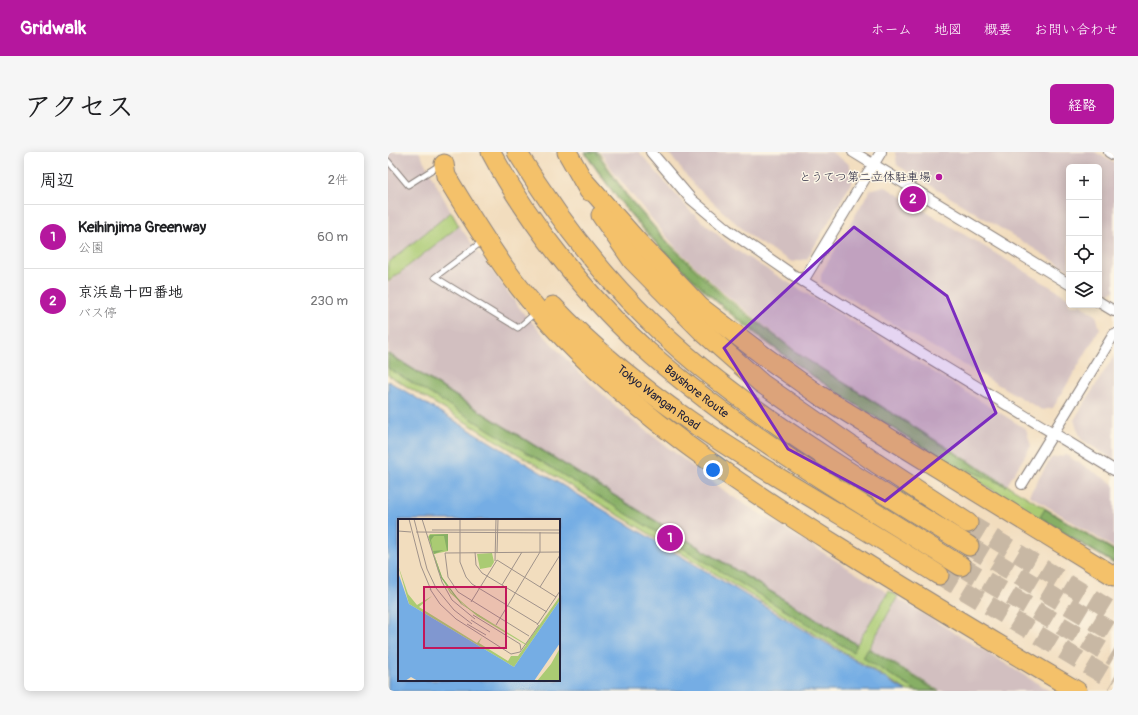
<!DOCTYPE html>
<html lang="ja">
<head>
<meta charset="utf-8">
<style>
  :root { --surface:#fff; --page:#f6f6f6; --text:#202124; --muted:#757577; --line:#e0e0e0; --accent:#b5179e }
  body { margin:0; font-family:Pangolin,"Klee One",sans-serif; background:var(--page); color:var(--text) }
  .controls { position:absolute; right:12px; top:12px; display:grid; overflow:hidden; border-radius:6px; box-shadow:0 2px 10px #0003 }
  .controls button { width:36px; height:36px; display:grid; place-items:center; padding:0; border:0; border-bottom:1px solid var(--line); background:var(--surface); color:var(--text); font:20px sans-serif }
  .you { position:absolute; left:325px; top:318px; width:14px; height:14px; margin:-10px; border:3px solid #fff; border-radius:50%; background:#1a73e8; box-shadow:0 0 0 6px #1a73e833 }
  .badge { display:grid; place-items:center; width:26px; height:26px; border-radius:50%; background:var(--accent); color:#fff; font-size:13px; font-weight:700 }
  .pin { position:absolute; translate:-50% -50%; border:2px solid #fff; box-shadow:0 1px 4px #0006 }
  .list { margin:0; padding:0; list-style:none }
  h2 { display:flex; justify-content:space-between; align-items:center; height:52px; margin:0; padding:0 16px; font-size:17px }
  h2 small { font-size:13px; font-weight:400; color:var(--muted) }
  .list li { display:grid; grid-template-columns:26px 1fr auto; gap:12px; align-items:center; box-sizing:border-box; height:64px; padding:0 16px; border-top:1px solid var(--line) }
  .list b { display:block; font-size:15px; white-space:nowrap }
  .list p { margin:0; font-size:13px; white-space:nowrap; color:var(--muted) }
  .list em { font-size:13px; font-style:normal; color:var(--muted) }
  .icon { flex:none; width:22px; height:22px; fill:none; stroke:currentColor; stroke-width:2; stroke-linecap:round; stroke-linejoin:round }
  .map { position:relative; flex:none; width:726px; height:539px; overflow:hidden; border-radius:6px }
  header { display:flex; align-items:center; gap:24px; box-sizing:border-box; height:56px; padding:0 20px; background:var(--accent); color:#fff }
  header strong { font-size:19px }
  nav { display:flex; gap:22px; margin-inline-start:auto; font-size:14px }
  .intro { display:flex; align-items:center; justify-content:space-between; box-sizing:border-box; height:96px; padding:0 24px }
  h1 { margin:0; font-size:28px }
  .button { padding:10px 18px; border-radius:6px; background:var(--accent); color:#fff; font-size:14px; font-weight:700 }
  main { display:flex; gap:24px; padding:0 24px }
  aside { flex:1; background:var(--surface); border-radius:6px; box-shadow:0 2px 10px #0003 }
  .map>svg:first-child { display:block }
</style>
</head>
<body>
<header>
<strong>Gridwalk</strong>
<nav><a>ホーム</a><a>地図</a><a>概要</a><a>お問い合わせ</a></nav>
</header>
<div class="intro"><h1>アクセス</h1><a class="button">経路</a></div>
<main>
<aside>
<h2>周辺<small>2件</small></h2>
<ul class="list">
<li><span class="badge">1</span><div><b>Keihinjima Greenway</b><p>公園</p></div><em>60 m</em></li>
<li><span class="badge">2</span><div><b>京浜島十四番地</b><p>バス停</p></div><em>230 m</em></li>
</ul>
</aside>
<div class="map">
<svg width="726" height="539" viewBox="0 0 726 539">
  <rect width="100%" height="100%" fill="#fcf5e5"/>
  <filter id="ink" filterUnits="userSpaceOnUse"><feTurbulence type="fractalNoise" baseFrequency=".025" numOctaves="2"/><feDisplacementMap in="SourceGraphic" scale="8" xChannelSelector="R" yChannelSelector="G"/><feConvolveMatrix kernelMatrix="1 2 1 2 8 2 1 2 1" color-interpolation-filters="sRGB"/></filter>
  <filter id="wash" filterUnits="userSpaceOnUse"><feTurbulence type="fractalNoise" baseFrequency=".012" numOctaves="4" result="noise"/><feDisplacementMap in="SourceGraphic" scale="16" xChannelSelector="R" yChannelSelector="G"/><feGaussianBlur stdDeviation="0.9" result="paint"/><feColorMatrix in="noise" values="0 0 0 0 0 0 0 0 0 0 0 0 0 0 0 0 0 1.4 0 .05"/><feComposite in="paint" operator="in"/></filter>
  <g filter="url(#wash)">
    <rect width="100%" height="100%" fill="#f2ddbe"/>
    <g fill="#d2bfc0">
      <polygon points="0,0 31,0 63,60 0,111"/>
      <polygon points="212,0 251,0 301,58 346,97 638,277 643,294 619,333 414,203 332,138 288,96 227,22"/>
      <polygon points="280,0 443,0 461,12 466,26 419,107 404,110 367,88 332,57 305,32"/>
      <polygon points="507,0 707,0 726,11 726,139 720,141 711,136 711,15 681,15 681,118 509,13"/>
      <polygon points="496,34 681,146 681,153 692,153 708,163 712,177 665,256 654,258 433,130 433,122 482,38"/>
      <polygon points="71,74 136,162 194,224 241,266 342,343 500,441 469,492 351,422 0,201 0,131"/>
      <polygon points="726,204 726,308 693,287 686,268"/>
      <polygon points="678,303 726,332 726,396 641,343 663,306"/>
      <polygon points="509,446 662,539 550,539 481,496"/>
    </g>
    <g fill="#aacb73" stroke="#667657">
      <path d="M196 0H210L238 42 280 90 336 143 414 204 619 333 726 398V412C667 376 608 340 549 304 451 244 354 182 274 98 245 68 220 35 196 0Z"/>
      <polygon points="63,60 71,74 0,130 0,111"/>
      <polygon points="0,201 210,333 469,492 501,439 510,444 481,496 551,539 520,539 0,223"/>
    </g>
    <g fill="#87af65" stroke="#546850">
      <polygon points="197,0 208,0 238,44 280,92 335,145 413,204 618,334 578,317 574,318 471,255 413,216 330,150 275,98 231,48"/>
      <polygon points="0,202 210,334 469,493 465,500 0,216"/>
      <polygon points="657,357 726,399 726,411 652,365"/>
      <polygon points="480,497 548,539 529,539 475,506"/>
    </g>
    <path fill="#75ade4" stroke="#4c6890" fill-rule="evenodd" d="M0 229 518 539H0ZM11 368H171V528H11Z"/>
  </g>
  <g filter="url(#ink)">
    <g fill="none" stroke-linecap="round" stroke-linejoin="round">
      <g stroke="#c8b8a4" stroke-width="19" stroke-dasharray="19 10" stroke-linecap="butt">
        <polyline points="580,371 726,460"/>
        <polyline points="581,394 726,481"/>
        <polyline points="573,414 726,505"/>
        <polyline points="551,423 726,529"/>
      </g>
      <g stroke="#8a807c" stroke-width="7">
        <g id="lane">
          <polyline points="0,9 20,33 53,12"/>
          <polyline points="95,89 47,125 130,176 147,161"/>
        </g>
      </g>
      <g stroke="#8a807c" stroke-width="12">
        <g id="street">
          <polyline points="263,0 303,47 340,78 405,123 726,318"/>
          <polyline points="465,0 681,132"/>
          <polyline points="721,0 726,3"/>
          <polyline points="415,129 493,0"/>
          <polyline points="711,150 726,159"/>
          <polyline points="634,332 726,182"/>
        </g>
      </g>
      <g stroke="#8a807c" stroke-width="21">
        <g id="highway">
          <path id="s1" d="M103 0C141 72 204 151 265 204 359 286 468 348 573 414"/>
          <path d="M129 0C182 87 248 166 329 228 408 290 495 341 581 394"/>
          <polyline points="179,0 201,39"/>
          <path d="M56 12 58 24C76 54 95 85 116 115 143 153 181 194 216 225 288 290 369 344 451 395 529 444 609 492 689 539"/>
          <polyline points="195,28 250,90 312,155 376,204 431,243 726,424"/>
          <polyline points="213,63 245,109 314,179 373,231 488,311 580,371"/>
          <path id="s2" d="M165 154C247 241 351 303 453 363 486 383 519 403 551 423"/>
        </g>
      </g>
      <use href="#lane" stroke="#fff" stroke-width="5"/>
      <use href="#street" stroke="#fff" stroke-width="10"/>
      <use href="#highway" stroke="#f4c16a" stroke-width="19"/>
    </g>
  </g>
  <path fill="#7b2cbf" fill-opacity="0.2" stroke="#7b2cbf" stroke-width="3" stroke-linejoin="round" d="M466 75 559 144 608 261 497 349 400 297 336 196Z"/>
  <circle fill="#b5179e" stroke="#fcf5e5" stroke-width="1.5" cx="551" cy="25" r="4"/>
  <g text-anchor="middle" stroke-width="3" stroke-linejoin="round" paint-order="stroke">
    <g font-size="12" fill="#22223b" stroke="#fcf5e5" text-anchor="end">
      <text x="543" y="29">とうてつ第二立体駐車場</text>
    </g>
    <g font-size="12" fill="#22223b" stroke="#fcf5e5">
      <text dy="4" stroke="none"><textPath href="#s1" startOffset="318">Bayshore Route</textPath></text>
      <text dy="4" stroke="none"><textPath href="#s2" startOffset="140">Tokyo Wangan Road</textPath></text>
    </g>
  </g>
  <g transform="translate(10 367)">
    <rect width="162" height="162" fill="#f2ddbe"/>
    <path d="M32 15H50V32L36 35 44 58 53 73 73 91 128 125 162 77V81L116 148 11 85 0 46 10 75 19 86 34 77 21 88 79 124 84 118 81 124 110 142 113 137H120L128 126 79 97 52 74 40 52 30 18ZM94 34 96 43 93 48 82 50 79 35ZM162 129V162H139L153 145Z" fill="#aacb73"/>
    <path d="M50 15V31L49 32 46 17H36L33 21 35 32 46 31 36 35 44 58 64 85 96 106 63 85 43 59 31 18 32 16Z" fill="#87af65"/>
    <path d="M0 53 11 85 116 148 162 81V124L136 162H20L13 158 7 162H0Z" fill="#75ade4"/>
    <path fill="none" stroke="#9f928a" stroke-width="1" d="M11 0 23 47 33 71M16 0 29 50 38 69 56 91 74 105M24 0 44 63 54 81 77 100M62 0V43L68 58 74 65 140 105M34 11H162M0 12 13 13M18 13 162 14M77 33 78 46 84 54 149 93M99 34 100 0M97 42 98 0M104 66 124 33M142 68 162 36M32 70 42 85 58 100 113 135 122 133 141 106M73 83 99 41 158 78M75 96 122 125 123 131M73 101 92 113M69 105 88 116M98 106 142 33V13M139 106 162 72M131 117 60 73 50 58 47 34 162 33"/>
    <path fill="#c2185b" fill-opacity="0.15" stroke="#c2185b" stroke-width="2" d="M26 68H108V129H26Z"/>
    <rect width="162" height="162" fill="none" stroke="#22223b" stroke-width="2"/>
  </g>
</svg>
<div class="controls">
<button>+</button>
<button>−</button>
<button><svg class="icon" aria-label="locate" viewBox="0 0 24 24"><circle cx="12" cy="12" r="6"/><path d="M12 2v4M12 18v4M2 12h4M18 12h4"/></svg></button>
<button><svg class="icon" aria-label="layers" viewBox="0 0 24 24"><path d="M12 4l9 5-9 5-9-5zM3 14l9 5 9-5"/></svg></button>
</div>
<div class="you"></div>
<div class="pin badge" style="left:282px;top:386px">1</div>
<div class="pin badge" style="left:525px;top:47px">2</div>
</div>
</main>
</body>
</html>
